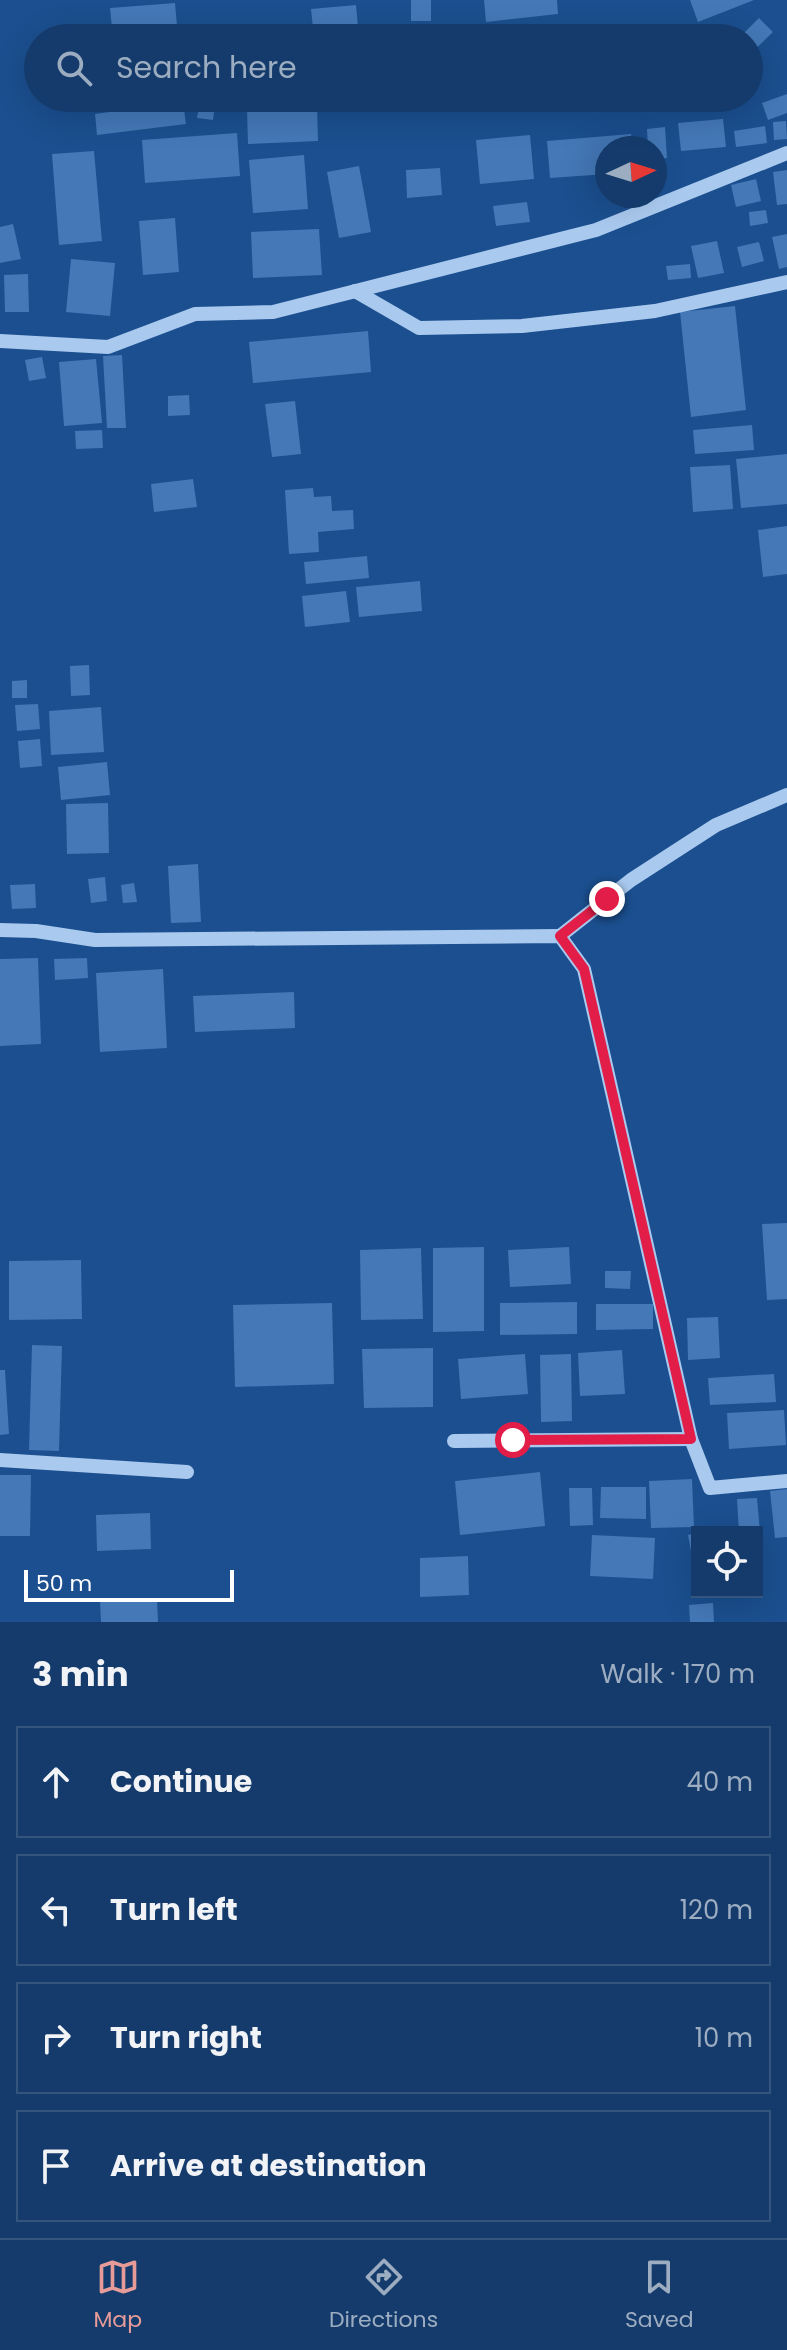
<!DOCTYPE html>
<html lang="en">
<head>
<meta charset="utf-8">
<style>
  :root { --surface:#143b6b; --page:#1d4271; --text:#f1f3f6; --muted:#9dadc1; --line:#33557e; --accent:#e69b98 }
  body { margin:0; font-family:Poppins,sans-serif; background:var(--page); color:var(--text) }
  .controls { position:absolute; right:24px; bottom:24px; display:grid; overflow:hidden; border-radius:0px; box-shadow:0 8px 32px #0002 }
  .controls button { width:72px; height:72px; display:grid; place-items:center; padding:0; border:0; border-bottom:2px solid var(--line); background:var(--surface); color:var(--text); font:40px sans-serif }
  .compass { position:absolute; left:595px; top:136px; width:72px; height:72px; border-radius:50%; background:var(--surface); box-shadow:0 8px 32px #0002; rotate:86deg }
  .scale { position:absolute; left:24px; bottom:20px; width:210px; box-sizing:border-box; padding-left:8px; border:4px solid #fff; border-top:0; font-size:22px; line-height:28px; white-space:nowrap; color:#fff; -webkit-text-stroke:6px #1b4f8f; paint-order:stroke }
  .stop { position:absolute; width:24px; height:24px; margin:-18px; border:6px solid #e11d48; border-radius:50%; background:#fff }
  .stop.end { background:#e11d48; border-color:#fff; box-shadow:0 2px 8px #0008 }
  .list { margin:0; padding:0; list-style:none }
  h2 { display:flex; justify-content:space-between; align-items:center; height:104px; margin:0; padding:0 32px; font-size:34px }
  h2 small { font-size:26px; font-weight:400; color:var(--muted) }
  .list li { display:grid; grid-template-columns:52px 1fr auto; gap:24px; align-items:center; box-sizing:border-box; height:112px; margin:0 16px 16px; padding:0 16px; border:2px solid var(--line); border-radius:0px }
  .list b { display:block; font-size:30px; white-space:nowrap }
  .list em { font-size:26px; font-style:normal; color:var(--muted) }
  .icon { flex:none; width:44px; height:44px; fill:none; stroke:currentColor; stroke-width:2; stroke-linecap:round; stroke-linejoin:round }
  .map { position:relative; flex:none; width:787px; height:1622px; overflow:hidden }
  .search { position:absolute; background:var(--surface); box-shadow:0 8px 32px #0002; left:24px; right:24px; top:24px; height:88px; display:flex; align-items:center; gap:20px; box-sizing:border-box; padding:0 28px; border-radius:44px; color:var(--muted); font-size:30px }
  .sheet { height:616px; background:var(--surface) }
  nav { display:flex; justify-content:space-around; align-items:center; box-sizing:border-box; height:112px; border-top:2px solid var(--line); background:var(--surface); font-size:22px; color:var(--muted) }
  nav a { display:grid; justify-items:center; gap:4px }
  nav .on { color:var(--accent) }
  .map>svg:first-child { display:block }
</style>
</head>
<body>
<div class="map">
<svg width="787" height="1622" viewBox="0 0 787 1622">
  <rect width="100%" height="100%" fill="#1b4f8f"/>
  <g fill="#4478b7">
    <rect x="411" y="0" width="20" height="21"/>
    <polygon points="484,0 557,0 558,14 486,22"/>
    <polygon points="690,0 754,0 698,22"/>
    <polygon points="175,3 178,38 113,38 110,8"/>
    <polygon points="356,5 359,38 314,38 311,9"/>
    <polygon points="759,18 773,32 749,55 749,38 739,38"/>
    <polygon points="559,27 560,38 501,38 501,35"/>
    <polygon points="787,94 787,113 768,120 762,103"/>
    <polygon points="183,102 186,124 97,135 95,114"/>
    <polygon points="200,102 215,104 213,120 197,118"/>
    <polygon points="317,105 318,141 248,144 247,108"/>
    <polygon points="723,119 726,147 681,151 678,123"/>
    <polygon points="786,121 787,139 774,140 773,122"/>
    <polygon points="765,126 767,143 736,147 734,131"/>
    <polygon points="665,127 667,158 655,159 655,148 648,148 647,129"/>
    <polygon points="237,133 240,176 145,183 142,140"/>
    <polygon points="631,134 632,148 607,148 607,174 550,178 547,141"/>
    <polygon points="530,135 534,179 480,184 476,140"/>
    <polygon points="94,151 102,241 59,245 52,154"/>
    <polygon points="304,155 308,209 253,213 249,160"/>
    <polygon points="359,166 371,232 339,238 327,172"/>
    <polygon points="440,168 442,195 407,198 406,170"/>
    <polygon points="787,170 787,204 777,205 773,172"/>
    <polygon points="756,179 761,201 736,207 731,185"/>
    <polygon points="527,202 530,222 496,226 493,206"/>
    <polygon points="766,210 768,223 750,226 749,212"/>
    <polygon points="175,218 179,272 143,275 139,221"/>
    <polygon points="13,224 21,259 0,263 0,227"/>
    <polygon points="319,229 322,275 253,278 251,232"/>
    <polygon points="787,234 787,267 779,269 772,237"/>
    <polygon points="717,241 724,273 698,278 691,246"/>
    <polygon points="759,242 764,261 742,267 737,247"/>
    <polygon points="71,259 115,263 110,316 66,312"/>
    <polygon points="690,264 691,278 668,280 666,266"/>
    <polygon points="28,274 29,312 5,312 4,275"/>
    <polygon points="735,306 746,410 691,417 680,312"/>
    <polygon points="368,331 371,372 253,383 249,342"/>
    <polygon points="122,355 126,428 107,428 103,356"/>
    <polygon points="42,357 46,378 29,381 25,360"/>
    <polygon points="96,359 102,423 64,426 59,362"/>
    <polygon points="189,395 190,415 168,416 168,396"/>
    <polygon points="295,401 301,454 272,457 265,404"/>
    <polygon points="752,425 754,450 695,454 693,430"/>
    <polygon points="102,430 103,448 76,449 75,431"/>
    <polygon points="787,454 787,504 741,508 736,459"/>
    <polygon points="730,465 733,509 693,512 690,467"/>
    <polygon points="193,479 197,507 154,512 151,484"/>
    <polygon points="313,488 314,497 331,496 332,511 353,510 354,529 318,532 319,552 289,554 285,490"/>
    <polygon points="787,526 787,574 763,577 758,530"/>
    <polygon points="367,556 369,578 306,584 304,562"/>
    <polygon points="420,581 422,611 359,617 356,587"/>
    <polygon points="346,591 350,622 305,627 302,596"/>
    <polygon points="89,665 90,695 71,696 70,666"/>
    <polygon points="27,680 27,698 12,698 12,681"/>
    <polygon points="38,704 40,729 17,731 15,705"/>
    <polygon points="101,707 104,752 51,755 49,711"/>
    <polygon points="40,739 42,766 20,768 18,741"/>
    <polygon points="107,762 110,795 61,800 58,767"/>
    <polygon points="108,803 109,853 67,854 66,804"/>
    <polygon points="198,864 201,922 171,923 168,866"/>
    <polygon points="105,877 107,901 91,903 88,879"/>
    <polygon points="134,883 137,902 123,903 121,885"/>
    <polygon points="35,884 36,908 12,909 10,885"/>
    <polygon points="38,958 41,1044 0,1046 0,959"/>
    <polygon points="87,958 88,978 55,980 54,959"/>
    <polygon points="163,969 167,1048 100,1052 96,973"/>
    <polygon points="294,992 295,1028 195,1032 193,996"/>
    <polygon points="787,1223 787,1299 767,1300 762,1224"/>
    <polygon points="484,1247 484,1331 433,1332 433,1248"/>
    <polygon points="569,1247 571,1284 510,1287 508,1250"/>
    <polygon points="421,1248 423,1319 361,1320 360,1250"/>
    <polygon points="81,1260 82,1319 9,1320 9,1261"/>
    <polygon points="605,1271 631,1271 630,1289 605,1288"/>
    <polygon points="577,1302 577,1334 500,1335 500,1303"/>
    <polygon points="332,1303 334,1384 235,1387 233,1305"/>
    <polygon points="596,1304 653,1304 653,1329 596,1330"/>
    <polygon points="718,1317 720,1358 688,1360 687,1318"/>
    <polygon points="32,1345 62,1346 59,1451 29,1450"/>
    <polygon points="433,1348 433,1407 364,1408 362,1349"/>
    <polygon points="622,1350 625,1394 580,1396 578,1353"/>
    <polygon points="525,1354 528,1394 461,1399 458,1359"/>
    <polygon points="571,1354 572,1421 541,1422 540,1355"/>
    <polygon points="0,1370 5,1370 9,1434 0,1435"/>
    <polygon points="774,1374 776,1402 710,1405 708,1378"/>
    <polygon points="784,1410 786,1445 729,1449 727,1413"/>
    <polygon points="540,1472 545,1526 460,1535 455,1481"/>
    <polygon points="0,1475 31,1475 30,1536 0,1536"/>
    <polygon points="692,1479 694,1527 651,1528 649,1481"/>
    <polygon points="601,1487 646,1487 646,1519 600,1518"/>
    <polygon points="569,1488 592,1488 593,1525 570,1526"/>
    <polygon points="787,1489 787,1537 775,1538 770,1491"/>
    <polygon points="757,1498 762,1555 757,1556 757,1532 739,1532 737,1499"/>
    <polygon points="150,1513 151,1549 97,1551 96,1515"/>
    <polygon points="697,1533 697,1573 695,1573 688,1535"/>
    <polygon points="592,1535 655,1538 653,1579 590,1576"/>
    <polygon points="468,1556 469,1595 420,1597 420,1558"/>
    <polygon points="157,1599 158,1622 101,1622 100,1601"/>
    <polygon points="713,1603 714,1622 690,1622 689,1605"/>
  </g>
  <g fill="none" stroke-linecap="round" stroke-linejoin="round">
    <g stroke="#a9c9ee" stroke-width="14">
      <polyline points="355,291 419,328 522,326 655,311 787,282"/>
      <polyline points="0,341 108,347 195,314 273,312 596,230 787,153"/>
      <polyline points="0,930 36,931 95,940 560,936 584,969 691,1439 710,1488 787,1481"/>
      <polyline points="560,936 631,880 716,825 787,795"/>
      <polyline points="454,1441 691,1439"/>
      <polyline points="0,1460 187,1472"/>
    </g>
  </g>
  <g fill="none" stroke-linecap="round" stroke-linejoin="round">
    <polyline stroke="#e11d48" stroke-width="10" points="513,1440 691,1439 584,969 560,936 607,899"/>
  </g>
</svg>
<div class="controls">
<button><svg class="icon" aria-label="locate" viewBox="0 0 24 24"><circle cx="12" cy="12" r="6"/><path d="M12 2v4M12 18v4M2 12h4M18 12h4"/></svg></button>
</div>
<svg class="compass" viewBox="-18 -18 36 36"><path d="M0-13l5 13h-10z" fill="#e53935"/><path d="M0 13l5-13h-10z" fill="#9dadc1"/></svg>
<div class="scale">50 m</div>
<div class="stop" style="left:513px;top:1440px"></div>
<div class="stop end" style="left:607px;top:899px"></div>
<div class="search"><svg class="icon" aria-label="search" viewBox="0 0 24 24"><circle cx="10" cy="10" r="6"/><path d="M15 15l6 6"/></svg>Search here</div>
</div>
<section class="sheet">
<h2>3 min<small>Walk · 170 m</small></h2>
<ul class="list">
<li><svg class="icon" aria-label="ahead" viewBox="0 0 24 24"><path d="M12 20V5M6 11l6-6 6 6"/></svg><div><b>Continue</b></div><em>40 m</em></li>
<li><svg class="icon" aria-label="left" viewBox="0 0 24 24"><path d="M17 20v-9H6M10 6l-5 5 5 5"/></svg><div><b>Turn left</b></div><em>120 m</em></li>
<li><svg class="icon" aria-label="right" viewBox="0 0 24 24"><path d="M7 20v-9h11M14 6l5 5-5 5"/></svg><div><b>Turn right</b></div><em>10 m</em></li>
<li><svg class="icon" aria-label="arrive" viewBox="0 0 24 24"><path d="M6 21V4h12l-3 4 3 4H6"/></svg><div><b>Arrive at destination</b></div></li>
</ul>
</section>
<nav>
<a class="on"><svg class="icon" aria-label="map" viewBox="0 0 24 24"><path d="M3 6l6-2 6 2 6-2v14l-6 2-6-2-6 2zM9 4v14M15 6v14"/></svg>Map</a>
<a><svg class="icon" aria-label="directions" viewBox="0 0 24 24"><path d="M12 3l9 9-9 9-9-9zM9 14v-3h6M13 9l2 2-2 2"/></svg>Directions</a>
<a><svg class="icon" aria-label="saved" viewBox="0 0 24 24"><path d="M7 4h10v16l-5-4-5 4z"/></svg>Saved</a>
</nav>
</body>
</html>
